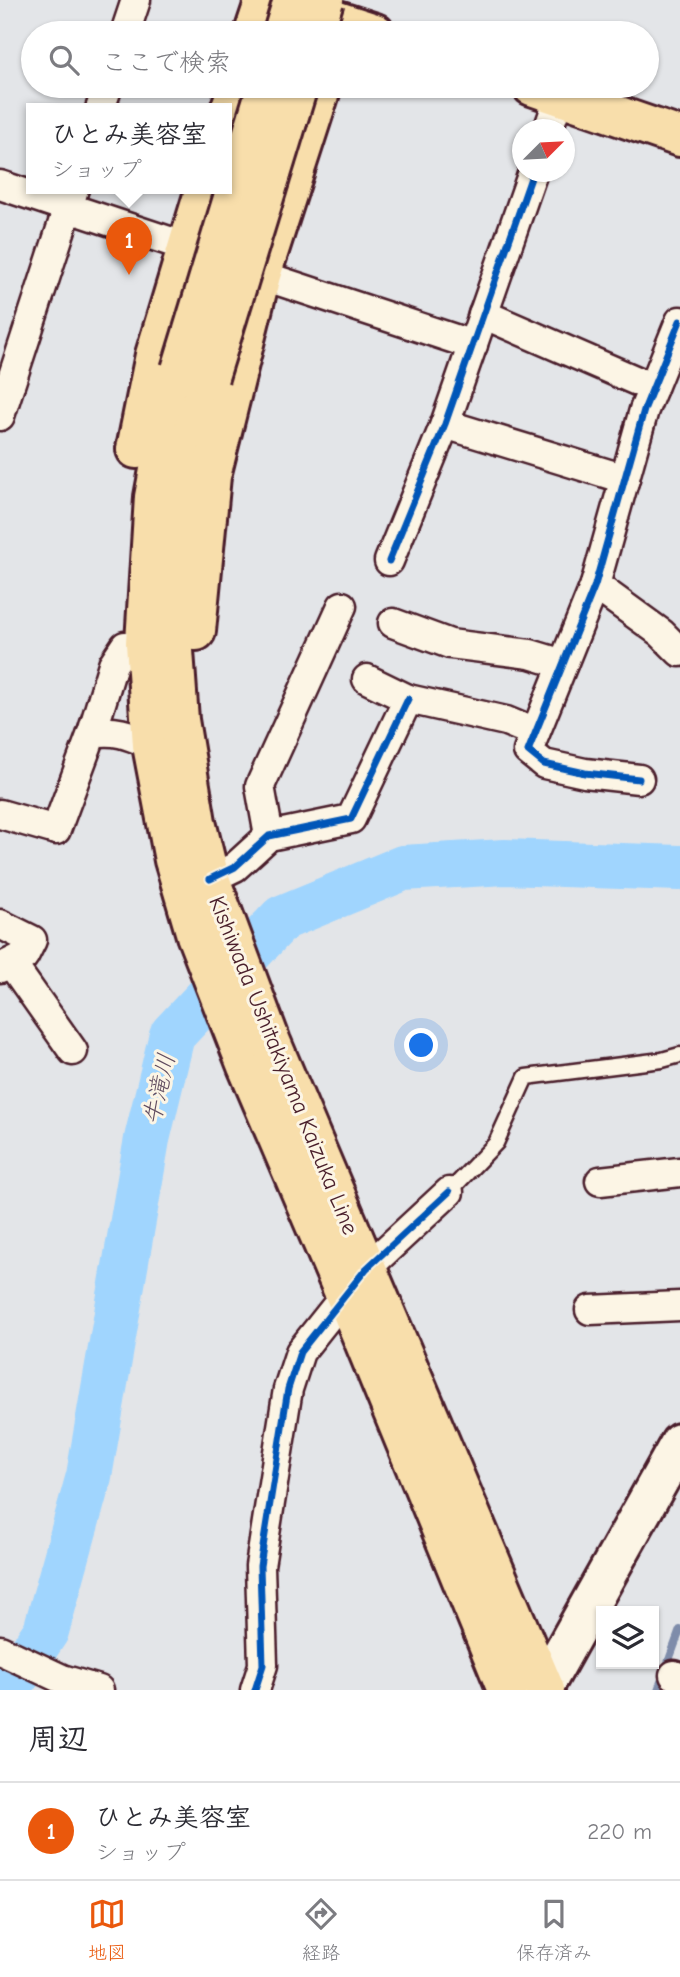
<!DOCTYPE html>
<html lang="ja">
<head>
<meta charset="utf-8">
<style>
  :root { --surface:#fff; --page:#f2f2f3; --text:#2b2b33; --muted:#7c7c81; --line:#e1e1e2; --accent:#ea580c }
  body { margin:0; font-family:"Comic Neue","Klee One",sans-serif; background:var(--page); color:var(--text) }
  .controls { position:absolute; right:21px; bottom:21px; display:grid; overflow:hidden; border-radius:0px; box-shadow:0 2px 5px #0004 }
  .controls button { width:63px; height:63px; display:grid; place-items:center; padding:0; border:0; border-bottom:2px solid var(--line); background:var(--surface); color:var(--text); font:35px sans-serif }
  .compass { position:absolute; left:512px; top:119px; width:63px; height:63px; border-radius:50%; background:var(--surface); box-shadow:0 2px 5px #0004; rotate:66deg }
  .you { position:absolute; left:422px; top:1046px; width:24px; height:24px; margin:-18px; border:5px solid #fff; border-radius:50%; background:#1a73e8; box-shadow:0 0 0 10px #1a73e833 }
  .badge { display:grid; place-items:center; width:46px; height:46px; border-radius:50%; background:var(--accent); color:#fff; font-size:23px; font-weight:700 }
  .pin { position:absolute; translate:-50% -58px; filter:drop-shadow(0 2px 4px #0008) }
  .pin::after { content:''; position:absolute; top:37px; width:24px; height:21px; background:inherit; clip-path:polygon(0 0,100% 0,50% 100%) }
  .popup { position:absolute; left:26px; top:103px; width:206px; height:91px; box-sizing:border-box; display:grid; place-content:center; border-radius:0px; background:var(--surface); filter:drop-shadow(0 2px 5px #0005); font-size:23px; white-space:nowrap; color:var(--muted) }
  .popup b { font-size:26px; color:var(--text) }
  .popup::after { content:''; position:absolute; left:50%; top:100%; margin-left:-14px; border:14px solid transparent; border-top-color:var(--surface) }
  .list { margin:0; padding:0; list-style:none }
  h2 { display:flex; justify-content:space-between; align-items:center; height:91px; margin:0; padding:0 28px; font-size:30px }
  h2 small { font-size:23px; font-weight:400; color:var(--muted) }
  .list li { display:grid; grid-template-columns:46px 1fr auto; gap:21px; align-items:center; box-sizing:border-box; height:98px; padding:0 28px; border-top:2px solid var(--line) }
  .list b { display:block; font-size:26px; white-space:nowrap }
  .list p { margin:0; font-size:23px; white-space:nowrap; color:var(--muted) }
  .list em { font-size:23px; font-style:normal; color:var(--muted) }
  .icon { flex:none; width:38px; height:38px; fill:none; stroke:currentColor; stroke-width:2; stroke-linecap:round; stroke-linejoin:round }
  .map { position:relative; flex:none; width:680px; height:1690px; overflow:hidden }
  .search { position:absolute; background:var(--surface); box-shadow:0 2px 5px #0004; left:21px; right:21px; top:21px; height:77px; display:flex; align-items:center; gap:18px; box-sizing:border-box; padding:0 24px; border-radius:38px; color:var(--muted); font-size:26px }
  .sheet { height:189px; background:var(--surface) }
  nav { display:flex; justify-content:space-around; align-items:center; box-sizing:border-box; height:98px; border-top:2px solid var(--line); background:var(--surface); font-size:19px; color:var(--muted) }
  nav a { display:grid; justify-items:center; gap:4px }
  nav .on { color:var(--accent) }
  .map>svg:first-child { display:block }
</style>
</head>
<body>
<div class="map">
<svg width="680" height="1690" viewBox="0 0 680 1690">
  <rect width="100%" height="100%" fill="#e3e5e8"/>
  <filter id="ink" filterUnits="userSpaceOnUse"><feTurbulence type="fractalNoise" baseFrequency=".0143" numOctaves="2"/><feDisplacementMap in="SourceGraphic" scale="14" xChannelSelector="R" yChannelSelector="G"/><feConvolveMatrix kernelMatrix="1 2 1 2 8 2 1 2 1" color-interpolation-filters="sRGB"/></filter>
  <g filter="url(#ink)">
    <g fill="none" stroke-linecap="round" stroke-linejoin="round">
      <polyline stroke="#7e8caa" stroke-width="8" points="658,1690 680,1630"/>
      <polyline stroke="#a0d5fe" stroke-width="46" points="7,1690 46,1631 89,1476 147,1139 172,1035 282,918 403,868 505,862 680,868"/>
      <g stroke="#4a1f2b" stroke-width="19">
        <polyline id="lane" points="449,1192 496,1143 526,1077 662,1060 680,1055"/>
      </g>
      <g stroke="#4a1f2b" stroke-width="33">
        <g id="street">
          <polyline points="125,33 136,0"/>
          <polyline points="100,109 108,86"/>
          <polyline points="548,130 560,95"/>
          <polyline points="0,185 187,247"/>
          <polyline points="261,275 473,345"/>
          <polyline points="483,314 653,388"/>
          <polyline points="0,416 74,189"/>
          <polyline points="445,424 625,479"/>
          <polyline points="389,561 445,424 533,172"/>
          <polyline points="595,585 661,633 680,652"/>
          <polyline points="393,623 450,644 530,654 563,664"/>
          <polyline points="367,679 408,699 506,721 535,733"/>
          <path d="M92 733C117 729 129 735 152 745"/>
          <polyline points="639,779 585,773 544,764 528,751 595,585 644,410 680,321"/>
          <polyline points="0,814 56,830 92,733 113,664 125,646"/>
          <polyline points="269,836 260,786 342,606"/>
          <polyline points="210,879 235,867 269,836 351,819 408,699"/>
          <polyline points="0,924 32,940 24,956 0,968"/>
          <polyline points="11,963 73,1051"/>
          <polyline points="600,1181 680,1172"/>
          <polyline points="590,1310 680,1306"/>
          <polyline points="0,1650 62,1679 99,1690"/>
          <polyline points="674,1675 680,1677"/>
          <polyline points="255,1690 263,1665 260,1566 288,1389 300,1352 366,1269 449,1192"/>
        </g>
      </g>
      <g stroke="#4a1f2b" stroke-width="44">
        <polyline id="secondary" points="542,1690 680,1443"/>
      </g>
      <g stroke="#4a1f2b" stroke-width="44">
        <g id="primary">
          <polyline points="272,0 375,33"/>
          <polyline points="254,33 265,0"/>
          <polyline points="532,86 680,137"/>
          <polyline points="227,119 238,86"/>
          <polyline points="181,370 168,422 154,497 145,643 152,745 174,860 196,935 247,1066 345,1295 507,1690"/>
          <polyline points="209,377 195,424 184,495 174,571 173,637 179,720 196,822 210,879 271,1042 545,1690"/>
          <polyline points="136,449 155,355 205,189"/>
          <polyline points="196,631 211,476 261,275 322,86"/>
        </g>
      </g>
      <use href="#lane" stroke="#fcf5e5" stroke-width="14"/>
      <use href="#street" stroke="#fcf5e5" stroke-width="28"/>
      <use href="#secondary" stroke="#fcf5e5" stroke-width="38"/>
      <use href="#primary" stroke="#f8deab" stroke-width="38"/>
      <g stroke="#4a1f2b" stroke-width="44" stroke-linecap="butt">
        <g id="primary-bridge">
          <polyline points="283,33 293,0"/>
          <polyline points="314,33 324,0"/>
          <polyline points="181,370 267,86"/>
          <polyline points="209,377 298,86"/>
        </g>
      </g>
      <use href="#primary-bridge" stroke="#f8deab" stroke-width="38"/>
      <g stroke="#fcf5e5" stroke-width="11">
        <g id="cycleway">
          <polyline points="389,561 445,424 533,172"/>
          <polyline points="639,779 585,773 544,764 528,751 595,585 644,410 680,321"/>
          <polyline points="210,879 235,867 269,836 351,819 408,699"/>
          <polyline points="255,1690 263,1665 260,1566 288,1389 300,1352 366,1269 449,1192"/>
        </g>
      </g>
      <use href="#cycleway" stroke="#0057b8" stroke-width="7"/>
    </g>
  </g>
  <g text-anchor="middle" stroke-width="6" stroke-linejoin="round" paint-order="stroke">
    <g font-size="23" fill="#4a1f2b" stroke="#fcf5e5">
      <text transform="translate(284 1065) rotate(68)" y="8">Kishiwada Ushitakiyama Kaizuka Line</text>
    </g>
    <g font-size="24" font-style="italic" fill="#604c60" stroke="#fcf5e5">
      <text transform="translate(159 1089) rotate(-77)" y="8">牛滝川</text>
    </g>
  </g>
</svg>
<div class="controls">
<button><svg class="icon" aria-label="layers" viewBox="0 0 24 24"><path d="M12 4l9 5-9 5-9-5zM3 14l9 5 9-5"/></svg></button>
</div>
<svg class="compass" viewBox="-18 -18 36 36"><path d="M0-13l5 13h-10z" fill="#e53935"/><path d="M0 13l5-13h-10z" fill="#7c7c81"/></svg>
<div class="you"></div>
<div class="pin badge" style="left:129px;top:275px">1</div>
<div class="popup"><b>ひとみ美容室</b>ショップ</div>
<div class="search"><svg class="icon" aria-label="search" viewBox="0 0 24 24"><circle cx="10" cy="10" r="6"/><path d="M15 15l6 6"/></svg>ここで検索</div>
</div>
<section class="sheet">
<h2>周辺<small></small></h2>
<ul class="list">
<li><span class="badge">1</span><div><b>ひとみ美容室</b><p>ショップ</p></div><em>220 m</em></li>
</ul>
</section>
<nav>
<a class="on"><svg class="icon" aria-label="map" viewBox="0 0 24 24"><path d="M3 6l6-2 6 2 6-2v14l-6 2-6-2-6 2zM9 4v14M15 6v14"/></svg>地図</a>
<a><svg class="icon" aria-label="directions" viewBox="0 0 24 24"><path d="M12 3l9 9-9 9-9-9zM9 14v-3h6M13 9l2 2-2 2"/></svg>経路</a>
<a><svg class="icon" aria-label="saved" viewBox="0 0 24 24"><path d="M7 4h10v16l-5-4-5 4z"/></svg>保存済み</a>
</nav>
</body>
</html>
